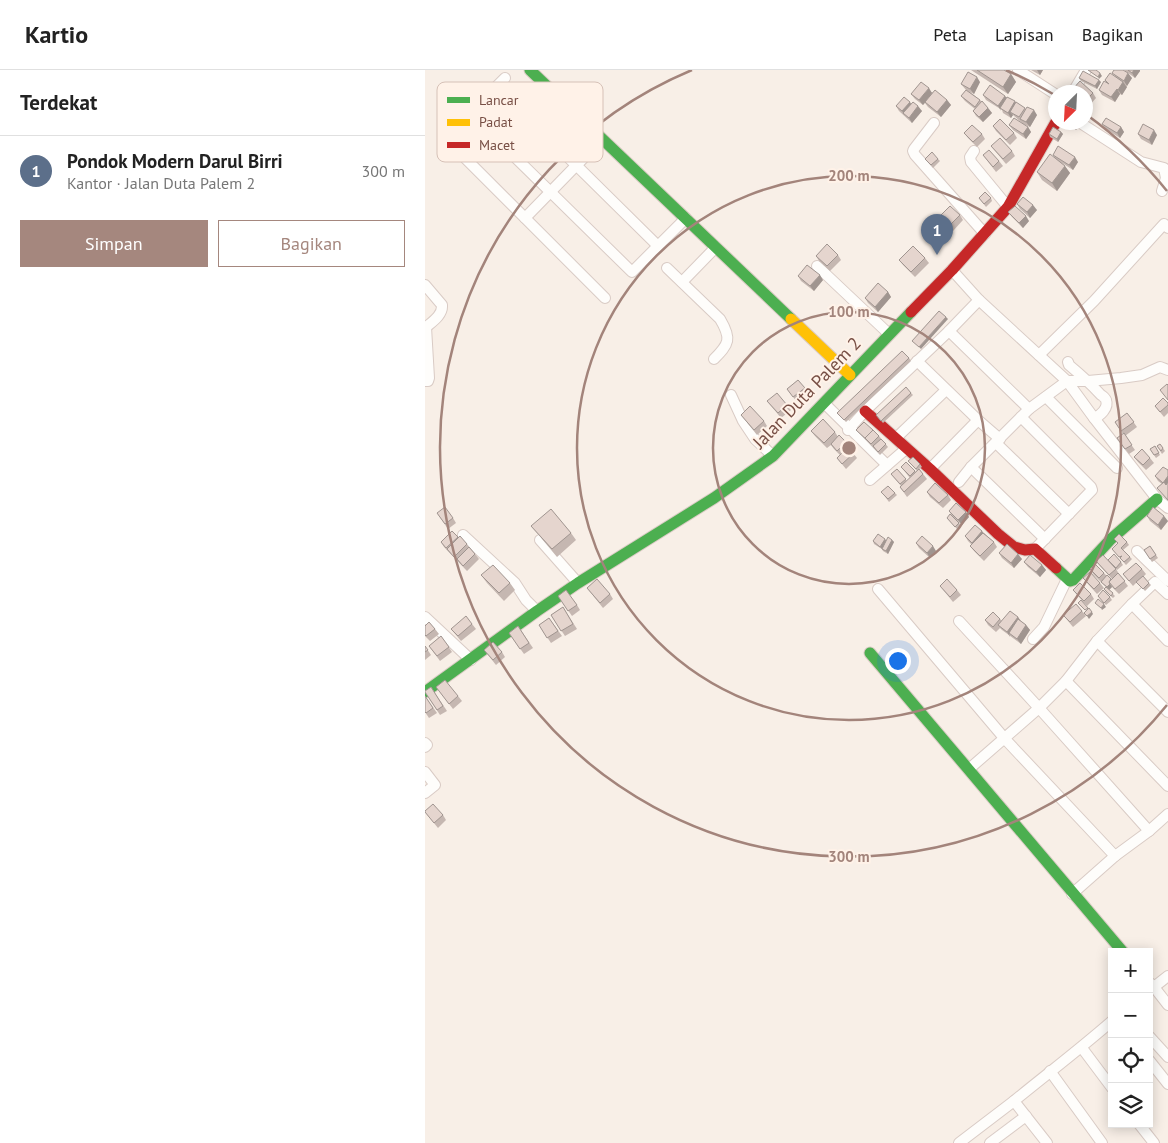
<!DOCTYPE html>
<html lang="id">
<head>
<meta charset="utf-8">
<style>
  :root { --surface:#fff; --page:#f2f2f2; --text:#222; --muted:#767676; --line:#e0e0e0; --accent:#a5877e }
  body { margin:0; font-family:"PT Sans",sans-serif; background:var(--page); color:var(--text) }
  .controls { position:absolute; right:15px; bottom:15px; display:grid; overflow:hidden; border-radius:0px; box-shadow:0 2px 12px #0003 }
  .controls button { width:45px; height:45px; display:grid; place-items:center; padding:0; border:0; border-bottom:1px solid var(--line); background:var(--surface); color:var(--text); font:25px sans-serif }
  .compass { position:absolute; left:623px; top:15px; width:45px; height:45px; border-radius:50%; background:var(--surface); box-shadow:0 2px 12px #0003; rotate:204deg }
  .you { position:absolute; left:472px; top:590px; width:18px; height:18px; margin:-12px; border:4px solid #fff; border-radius:50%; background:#1a73e8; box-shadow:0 0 0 8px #1a73e833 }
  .badge { display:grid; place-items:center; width:32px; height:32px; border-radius:50%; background:var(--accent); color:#fff; font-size:16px; font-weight:700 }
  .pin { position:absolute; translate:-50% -41px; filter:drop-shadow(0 1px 2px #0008) }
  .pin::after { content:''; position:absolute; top:26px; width:18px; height:15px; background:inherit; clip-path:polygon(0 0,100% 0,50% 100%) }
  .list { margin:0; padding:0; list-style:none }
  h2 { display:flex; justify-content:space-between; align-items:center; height:65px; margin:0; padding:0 20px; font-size:21px }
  h2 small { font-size:16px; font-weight:400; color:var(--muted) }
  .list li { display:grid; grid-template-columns:32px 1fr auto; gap:15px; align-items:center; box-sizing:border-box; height:70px; padding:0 20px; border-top:1px solid var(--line) }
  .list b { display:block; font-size:19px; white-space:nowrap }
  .list p { margin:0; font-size:16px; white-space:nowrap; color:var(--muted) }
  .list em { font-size:16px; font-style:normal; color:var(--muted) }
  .actions { display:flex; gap:10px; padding:15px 20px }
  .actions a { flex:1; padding:11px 0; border:1px solid var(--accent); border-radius:0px; text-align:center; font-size:18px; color:var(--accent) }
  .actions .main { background:var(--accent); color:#fff }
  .icon { flex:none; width:28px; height:28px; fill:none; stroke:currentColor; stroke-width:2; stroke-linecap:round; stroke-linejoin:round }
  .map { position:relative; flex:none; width:743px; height:1073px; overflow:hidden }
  header { display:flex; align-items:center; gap:30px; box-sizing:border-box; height:70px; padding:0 25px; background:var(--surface); border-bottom:1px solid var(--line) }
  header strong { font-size:24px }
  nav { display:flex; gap:28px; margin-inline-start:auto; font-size:18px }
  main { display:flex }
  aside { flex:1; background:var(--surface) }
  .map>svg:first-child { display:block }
</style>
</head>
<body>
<header>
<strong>Kartio</strong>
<nav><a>Peta</a><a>Lapisan</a><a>Bagikan</a></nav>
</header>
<main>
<aside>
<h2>Terdekat<small></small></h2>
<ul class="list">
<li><span class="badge" style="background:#5c6f8a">1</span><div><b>Pondok Modern Darul Birri</b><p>Kantor · Jalan Duta Palem 2</p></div><em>300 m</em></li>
</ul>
<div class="actions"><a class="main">Simpan</a><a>Bagikan</a></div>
</aside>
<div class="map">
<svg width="743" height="1073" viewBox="0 0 743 1073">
  <rect width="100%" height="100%" fill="#f8efe7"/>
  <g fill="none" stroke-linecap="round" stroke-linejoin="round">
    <g stroke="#d9cbc5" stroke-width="12">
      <g id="street">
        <polyline points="593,0 630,24"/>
        <polyline points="80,8 20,68 180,228"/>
        <polyline points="72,17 233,176"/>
        <polyline points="648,22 661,0"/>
        <polyline points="45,43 207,202 261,148"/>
        <polyline points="654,52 716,92 739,98 741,108 737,121"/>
        <polyline points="509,53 489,79 488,81 490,85 560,164"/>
        <polyline points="549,81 545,87 546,92 583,137"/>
        <polyline points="100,148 177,69"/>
        <polyline points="392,196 464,264"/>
        <path d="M242 198 295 249C307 269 304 274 289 289"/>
        <polyline points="527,200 554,230 642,311 669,348 732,429 743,438"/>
        <polyline points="257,212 291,177"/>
        <path d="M0 215 17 235C18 245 7 252 0 258"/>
        <polyline points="524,261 604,339"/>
        <polyline points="614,285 669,231 739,154 743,158"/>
        <polyline points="492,291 553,350 575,369"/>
        <path d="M643 292 644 295C656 305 666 314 676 325 677 325 681 329 681 330 684 338 675 346 669 348"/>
        <polyline points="0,311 3,311 4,308 1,257"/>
        <polyline points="306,325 318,351 330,369 348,386"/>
        <polyline points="621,327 692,398"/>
        <polyline points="399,333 462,395"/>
        <polyline points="596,347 666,417 667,420 610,479"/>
        <polyline points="423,360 440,341 524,261 554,230"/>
        <polyline points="471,368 521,320"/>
        <polyline points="571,373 644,444"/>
        <polyline points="546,397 620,469"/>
        <polyline points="505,399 553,350"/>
        <polyline points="445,410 482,378"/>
        <polyline points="534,412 546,397 604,339 642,311 663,311 696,308 717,305 735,297 743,300"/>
        <polyline points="38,465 90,513 101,530 112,541"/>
        <polyline points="115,470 153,513"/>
        <polyline points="712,481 743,511"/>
        <polyline points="453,519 580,669 690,786"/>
        <polyline points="707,534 743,571"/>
        <polyline points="0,547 46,590"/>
        <polyline points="534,551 614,638 724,761"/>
        <polyline points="608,569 619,557 642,509"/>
        <polyline points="672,571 743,642"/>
        <polyline points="641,611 743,716"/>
        <polyline points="0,673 2,675 0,677"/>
        <polyline points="544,699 614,638 641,611 672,571 707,534 730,512 743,524"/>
        <polyline points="0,702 10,715 0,723"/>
        <polyline points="647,824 690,786 724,761 743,744"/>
        <polyline points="725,913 729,917 743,906"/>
        <polyline points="724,920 729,917 743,935"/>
        <polyline points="724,966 743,987"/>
        <polyline points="657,978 687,1018"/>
        <polyline points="724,990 743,1014"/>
        <polyline points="625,1001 677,1073"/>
        <polyline points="714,1054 729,1073"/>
        <polyline points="534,1073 589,1031"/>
        <polyline points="565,1073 601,1046"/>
        <path d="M622 1073 589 1031C622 1004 655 979 687 951"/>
      </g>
    </g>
    <g stroke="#dbccc5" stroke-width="13">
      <g id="fast">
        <polyline points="105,0 366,249"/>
        <polyline points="631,498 645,511 648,510 686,469 732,429"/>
        <polyline points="445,583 698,882"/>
        <polyline points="0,622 112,541 153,513 289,428 348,386 486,242"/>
      </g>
    </g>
    <g stroke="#dbccc5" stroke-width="13">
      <polyline id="slow" points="366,249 425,305"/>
    </g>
    <g stroke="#dbccc5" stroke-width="13">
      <g id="jam">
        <polyline points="486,242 527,200 583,137 631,52"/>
        <polyline points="440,341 505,399 573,464 589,477 600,480 610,479 631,498"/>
      </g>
    </g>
    <use href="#street" stroke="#fefdfb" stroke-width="10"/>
    <use href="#fast" stroke="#4caf50" stroke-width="11"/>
    <use href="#slow" stroke="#ffc107" stroke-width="11"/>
    <use href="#jam" stroke="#c62828" stroke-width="11"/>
  </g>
  <g fill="#c5b7b1">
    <polygon points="546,0 579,0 586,4 591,12 583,24"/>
    <polygon points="606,0 618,0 615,5"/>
    <polygon points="699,0 715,0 715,1 710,8"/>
    <polygon points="687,3 707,8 702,16 699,14 702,17 697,25 695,24 690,32 677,25 674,20 681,12 680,10 690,6"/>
    <polygon points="654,8 676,12 672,19 656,11"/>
    <polygon points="555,12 549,24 545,22 555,30 563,38 567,43 558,52 551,46 548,41 550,39 540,31 536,26 541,20 536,14"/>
    <polygon points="647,20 668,23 671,28 663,37 665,39 661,48 660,22 649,22"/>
    <polygon points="507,22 522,30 526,35 516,47 503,37 500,33 498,35 490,29 486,24"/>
    <polygon points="558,25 580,26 581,28 612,45 605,57 598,54 588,45 586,48 578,43 577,40 561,30"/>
    <polygon points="486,34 497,41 487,53 474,41 471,36"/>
    <polygon points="639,52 652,52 654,55 651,60"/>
    <polygon points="677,54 696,57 699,62 695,68 681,59"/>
    <polygon points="584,55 603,57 606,62 601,69 588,60"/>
    <polygon points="568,56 589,63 592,68 585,75 571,61"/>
    <polygon points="636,62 638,64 633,72 625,67 624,64"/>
    <polygon points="539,63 557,64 560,69 552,77 543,68"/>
    <polygon points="713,64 732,65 727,75 716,69"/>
    <polygon points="566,76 587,81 590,86 581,94"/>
    <polygon points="558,85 574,91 578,96 571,102"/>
    <polygon points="628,85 653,92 648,100 637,93 645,103 632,121 617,110 612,102 630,88"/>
    <polygon points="500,89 513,89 515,91 508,98"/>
    <polygon points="554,128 566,128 567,131 561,137"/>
    <polygon points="592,134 612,140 605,148 595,139"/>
    <polygon points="583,142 604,151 598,158 587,147"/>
    <polygon points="535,145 538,150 528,161 518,151 515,146"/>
    <polygon points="413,185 416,190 405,201 394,191 391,186"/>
    <polygon points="500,188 504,193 490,207 478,195 474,190"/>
    <polygon points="373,206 398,210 389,221 376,211"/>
    <polygon points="463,222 466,227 453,242 443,233 440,228"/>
    <polygon points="484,288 486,291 421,352 412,343"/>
    <polygon points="373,310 383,323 372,332 362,319"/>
    <polygon points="486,323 488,325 458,353 451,345"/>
    <polygon points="342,331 362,335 366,340 356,348"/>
    <polygon points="743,333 743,343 739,347 730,336"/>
    <polygon points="702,343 712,357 700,366 710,380 704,384 692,368 698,364 690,352"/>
    <polygon points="316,345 339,351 342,356 332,365"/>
    <polygon points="431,360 454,366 463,377 455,385"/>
    <polygon points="386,361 410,362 413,367 421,372 424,377 424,378 432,388 421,399 412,388 415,385 409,379 406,375 402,378 390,366"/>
    <polygon points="735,374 740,381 737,384 732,376"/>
    <polygon points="730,376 735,385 731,388 725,379"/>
    <polygon points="709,387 725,388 729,393 721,400 713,392"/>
    <polygon points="483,391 495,394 497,397 494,399 502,409 482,427 475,417 476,416 466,404 472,399 482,411 485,408 476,397 481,392 491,402 492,401"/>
    <polygon points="743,400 743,431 732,418 737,414 733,411 730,406"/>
    <polygon points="502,422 523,425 526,430 518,438 505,427"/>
    <polygon points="470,423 472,425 464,432 458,424"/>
    <polygon points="524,441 541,442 544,447 537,455 527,446"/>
    <polygon points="12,443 28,448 31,453 23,459"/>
    <polygon points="722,446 743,451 736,460 725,451"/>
    <polygon points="522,448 534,453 536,455 532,459"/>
    <polygon points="106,456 146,463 151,470 132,487 112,463"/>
    <polygon points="27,461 33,468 42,474 54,489 42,501 19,477 16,472"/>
    <polygon points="559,463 569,472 572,477 559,491 549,481 545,476 547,475 543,471 540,466"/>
    <polygon points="467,470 469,472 463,484 458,481 457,479 449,474 448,471"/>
    <polygon points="702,472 704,475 698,480 707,489 701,495 687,479"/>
    <polygon points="491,473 511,481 505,488 494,478"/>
    <polygon points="725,476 733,488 727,492 719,480"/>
    <polygon points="574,483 597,489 589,498 577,488"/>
    <polygon points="671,491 691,499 694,504 703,516 694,524 687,517 684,520 690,526 688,528 681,522 679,519 681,517 668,504 665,499 679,503 682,506 686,509 687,509 675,496"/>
    <polygon points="599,492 617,495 621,500 615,507 603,497"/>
    <polygon points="685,492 696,492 698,495 692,500"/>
    <polygon points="717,499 721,504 718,507 726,515 720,521 712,512 708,516 698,504"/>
    <polygon points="56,505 85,513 90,520 79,531 62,513"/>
    <polygon points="658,508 675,513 679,518 672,524 662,513"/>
    <polygon points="515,516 532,520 536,525 528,532"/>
    <polygon points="162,518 185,524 188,529 178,538"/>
    <polygon points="648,520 666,524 669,529 662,536 652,525"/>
    <polygon points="133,526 152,535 155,540 147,546"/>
    <polygon points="673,526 685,527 687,530 681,535"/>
    <polygon points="138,537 152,559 140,566 126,545"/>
    <polygon points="657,541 661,546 648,557 638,545"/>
    <polygon points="593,547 596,551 601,555 605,560 596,574 577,560 575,558 571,562 563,555 560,550 575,549 577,551"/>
    <polygon points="124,548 137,566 126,573 114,555"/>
    <polygon points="47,554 51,559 36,571 26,559"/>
    <polygon points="0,556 10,559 14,564 5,571 0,566"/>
    <polygon points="93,556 108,578 99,584 84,563"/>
    <polygon points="16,566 27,582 15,591 4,576"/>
    <polygon points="0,576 6,585 0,590"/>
    <polygon points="59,580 77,582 80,587 71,595"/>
    <polygon points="6,617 22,641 15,645 0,622"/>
    <polygon points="15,622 33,626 37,631 28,639"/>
    <polygon points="0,626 12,643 4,648 0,642"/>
    <polygon points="0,742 18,745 21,750 13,758"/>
  </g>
  <g fill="#a09590">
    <polygon points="612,0 618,0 615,5"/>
    <polygon points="709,0 715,0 715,1 710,8 707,3"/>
    <polygon points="675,3 677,6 674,9 673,7"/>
    <polygon points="703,3 707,8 702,16 699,11"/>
    <polygon points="586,4 591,12 583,24 578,17"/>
    <polygon points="552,7 555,12 549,24 545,19"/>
    <polygon points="674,10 676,12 672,19 670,16"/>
    <polygon points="698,12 702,17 697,25 693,20"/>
    <polygon points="504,18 507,23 498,35 494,30"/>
    <polygon points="692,19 695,24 690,32 686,27"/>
    <polygon points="580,26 584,31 575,38 576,41 573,36"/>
    <polygon points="522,30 526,35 516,47 512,42"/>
    <polygon points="590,31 593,36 585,42 588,45 586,48 583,43"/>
    <polygon points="485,32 488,37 478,43 480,46 477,41"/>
    <polygon points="662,34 665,39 661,48 660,36"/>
    <polygon points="493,36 497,41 487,53 484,48"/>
    <polygon points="563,38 567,43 558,52 554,47"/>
    <polygon points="609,40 612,45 605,57 601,52"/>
    <polygon points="649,52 652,52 654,55 651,60 647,55"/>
    <polygon points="603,57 606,62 601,69 598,64"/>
    <polygon points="696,57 699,62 695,68 692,63"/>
    <polygon points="729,60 732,65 727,75 724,70"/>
    <polygon points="636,62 638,64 633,72 632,69"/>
    <polygon points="650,87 653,92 648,100 644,95"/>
    <polygon points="640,96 645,103 632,121 627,113"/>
    <polygon points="608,135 612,140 605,148 602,142"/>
    <polygon points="601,146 604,151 598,158 594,153"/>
    <polygon points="395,205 398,210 389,221 385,216"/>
    <polygon points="463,222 466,227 453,242 450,237"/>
    <polygon points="521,247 523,249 496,279 494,277"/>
    <polygon points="743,406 743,415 738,413"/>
    <polygon points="541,442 544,447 537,455 533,450"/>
    <polygon points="739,446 743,451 736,460 733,455"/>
    <polygon points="557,461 561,466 550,478 547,473"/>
    <polygon points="460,469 462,472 457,479 455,477"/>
    <polygon points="467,470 469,472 463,484 461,481"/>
    <polygon points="508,476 511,481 505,488 502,483"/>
    <polygon points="593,484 597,489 589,498 586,493"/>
    <polygon points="617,495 621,500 615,507 611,502"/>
    <polygon points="685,514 687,517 684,520 682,517"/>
    <polygon points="679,534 681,537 677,540 676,538"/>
    <polygon points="667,542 668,544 664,549 662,546"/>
    <polygon points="593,547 596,552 584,563 585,567 582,562"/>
    <polygon points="601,555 605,560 596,574 592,569"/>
  </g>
  <g fill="#e5d5ce" stroke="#a09590">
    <polygon points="552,0 579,0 586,4 578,17"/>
    <polygon points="663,0 671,0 675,3 673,7"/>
    <polygon points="689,0 698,0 703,3 699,11 687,3"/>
    <polygon points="703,0 709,0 707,3"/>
    <polygon points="658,1 674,10 670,16 654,8"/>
    <polygon points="543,2 552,7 545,19 536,14"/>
    <polygon points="685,3 698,12 693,20 692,19 686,27 674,20 679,11 684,14 680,10"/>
    <polygon points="655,11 668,23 660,31 660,22 650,22 647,20"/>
    <polygon points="496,12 504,18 494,30 486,24"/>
    <polygon points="565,15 580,26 573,36 558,25"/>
    <polygon points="510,20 522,30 512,42 500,32"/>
    <polygon points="541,20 555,30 550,37 536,26"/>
    <polygon points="479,27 485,32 477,41 471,36"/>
    <polygon points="582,27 590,31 583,43 575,38"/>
    <polygon points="557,31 563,38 554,47 548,41"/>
    <polygon points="488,32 493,36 484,48 478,43"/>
    <polygon points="591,32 600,38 594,47 585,42"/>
    <polygon points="602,37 609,40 601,52 595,49"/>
    <polygon points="589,48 603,57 598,64 584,55"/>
    <polygon points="681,48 696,57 692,63 677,54"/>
    <polygon points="575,49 589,63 581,70 568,56"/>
    <polygon points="718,54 729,60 724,70 713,64"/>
    <polygon points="547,55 557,64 548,72 539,63"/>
    <polygon points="628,57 636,62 632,69 624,64"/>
    <polygon points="575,68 587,81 578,89 566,76"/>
    <polygon points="633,76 650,87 644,95 628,85"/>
    <polygon points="564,80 574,91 568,97 558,85"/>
    <polygon points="507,82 513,89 506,95 500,89"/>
    <polygon points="625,84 640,96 627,113 612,102"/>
    <polygon points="560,122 566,128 559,134 554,128"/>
    <polygon points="598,127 608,135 602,142 592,134"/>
    <polygon points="525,136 535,145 524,156 515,146"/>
    <polygon points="590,136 601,146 594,153 583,142"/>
    <polygon points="402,174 413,185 402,196 391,186"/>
    <polygon points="488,176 500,188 486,202 474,190"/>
    <polygon points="382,195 395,205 385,216 373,206"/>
    <polygon points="453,213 463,222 450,237 440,228"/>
    <polygon points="514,241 521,247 494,277 487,271"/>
    <polygon points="477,281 484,288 419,350 412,343"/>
    <polygon points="373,310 380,318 368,327 362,319"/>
    <polygon points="742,314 743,315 743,330 735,320"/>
    <polygon points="481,317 486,323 456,351 451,345"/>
    <polygon points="352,323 362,335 353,343 342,331"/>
    <polygon points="738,328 743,333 743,335 735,342 730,336"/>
    <polygon points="325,336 339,351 329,360 316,345"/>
    <polygon points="702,343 709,352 696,361 690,352"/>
    <polygon points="398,349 410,362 399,373 386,361"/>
    <polygon points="439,352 448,360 440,368 442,370 431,360"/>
    <polygon points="448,360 454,366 446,374 440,368"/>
    <polygon points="699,363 707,375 700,379 692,368"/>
    <polygon points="414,365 421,372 412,381 406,374"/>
    <polygon points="456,369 461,374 453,382 448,376"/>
    <polygon points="735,374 738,378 736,381 732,376"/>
    <polygon points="730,376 734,383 729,385 725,379"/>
    <polygon points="423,377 429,383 417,394 412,388"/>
    <polygon points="717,379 725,388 718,395 709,387"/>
    <polygon points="488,387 495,394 491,399 483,391"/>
    <polygon points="481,392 490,401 485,406 476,397"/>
    <polygon points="738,397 743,400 743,406 738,413 730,406"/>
    <polygon points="472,399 481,409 475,414 466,404"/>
    <polygon points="494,399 498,404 479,422 475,417"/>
    <polygon points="739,412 741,415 743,412 743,430 732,418"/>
    <polygon points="510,413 523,425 514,433 502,422"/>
    <polygon points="463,416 470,423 463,429 456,422"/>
    <polygon points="531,433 541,442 533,450 524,441"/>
    <polygon points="20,437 28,448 20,454 12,443"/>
    <polygon points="728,437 739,446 733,455 722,446"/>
    <polygon points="126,439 146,463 127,479 106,456"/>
    <polygon points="525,444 534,453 530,457 522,448"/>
    <polygon points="550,455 557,461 547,473 540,466"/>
    <polygon points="27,461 33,467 21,478 16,472"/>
    <polygon points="558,463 569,472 555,486 545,476"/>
    <polygon points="453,464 460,469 455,477 448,471"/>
    <polygon points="694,464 702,472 696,478 705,487 699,492 695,488 697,486 694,487 687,479 693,473 689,469"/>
    <polygon points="35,466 42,474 29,487 22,479"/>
    <polygon points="497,466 508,476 502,483 491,473"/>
    <polygon points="463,467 467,470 461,481 457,479"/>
    <polygon points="582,474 593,484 586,493 574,483"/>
    <polygon points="725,476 731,485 725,489 719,480"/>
    <polygon points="44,477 50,484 38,496 32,489"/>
    <polygon points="689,484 696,492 691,498 683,490"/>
    <polygon points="605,485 617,495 611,502 599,492"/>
    <polygon points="678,485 691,499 684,505 671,491"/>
    <polygon points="711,493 717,499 704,511 698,504"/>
    <polygon points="670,494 679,503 674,508 665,499"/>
    <polygon points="68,495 85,513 74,523 56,505"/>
    <polygon points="665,502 675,513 669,519 658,508"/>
    <polygon points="693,503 700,511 690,519 684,512"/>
    <polygon points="682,505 686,509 684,512 685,514 682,517 676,512"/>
    <polygon points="718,506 724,513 718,519 711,512"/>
    <polygon points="172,509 185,524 175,533 162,518"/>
    <polygon points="522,509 532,520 525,527 515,516"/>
    <polygon points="655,513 666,524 659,531 648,520"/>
    <polygon points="681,517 688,523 686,526 679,519"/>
    <polygon points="141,520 152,535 143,541 133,526"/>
    <polygon points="678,520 685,527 679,533 673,526"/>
    <polygon points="673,529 679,534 676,538 670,533"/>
    <polygon points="656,530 663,538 660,540 653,533"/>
    <polygon points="651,534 657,541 645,552 638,545"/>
    <polygon points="138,537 148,554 136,561 126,545"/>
    <polygon points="664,538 667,542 662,546 659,543"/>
    <polygon points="585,541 593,547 582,562 573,555"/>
    <polygon points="568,542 575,549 568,557 560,550"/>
    <polygon points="41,546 47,554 33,566 26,559"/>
    <polygon points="124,548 133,561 122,568 114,555"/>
    <polygon points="593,549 601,555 592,569 584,563"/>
    <polygon points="4,552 10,559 1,566 0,565 0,556"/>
    <polygon points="93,556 104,573 95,579 84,563"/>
    <polygon points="16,566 24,577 12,586 4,576"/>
    <polygon points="68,572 77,582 68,590 59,580"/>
    <polygon points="0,576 3,580 0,582"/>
    <polygon points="20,610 33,626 24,634 11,617"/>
    <polygon points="6,617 18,636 12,640 0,622 0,621"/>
    <polygon points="0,626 8,638 1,643 0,642"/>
    <polygon points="8,734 18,745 9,753 0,742 0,741"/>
  </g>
  <g fill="none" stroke="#a3847b" stroke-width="2.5">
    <circle cx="424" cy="378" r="136"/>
    <circle cx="424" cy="378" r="272"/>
    <path d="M742 635A409 409 0 1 1 267 0M581 0A409 409 0 0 1 628 24M662 45A409 409 0 0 1 742 121"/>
  </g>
  <g text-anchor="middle" stroke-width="4" stroke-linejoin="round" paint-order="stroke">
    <g font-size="18" fill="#784f45" stroke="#fff2e8">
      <text transform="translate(382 323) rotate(-46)" y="6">Jalan Duta Palem 2</text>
    </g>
  </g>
  <rect x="12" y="12" width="166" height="80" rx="8" fill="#fff2e8" stroke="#d6c1b7" stroke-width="1"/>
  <rect x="22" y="27" width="23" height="6" fill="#4caf50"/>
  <rect x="22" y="49" width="23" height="7" fill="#ffc107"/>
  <rect x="22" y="72" width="23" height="6" fill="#c62828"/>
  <g font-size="14" fill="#784f45">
    <text x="54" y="35">Lancar</text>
    <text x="54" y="57">Padat</text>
    <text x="54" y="80">Macet</text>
  </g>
  <circle cx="424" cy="378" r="8" fill="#a3847b" stroke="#fff2e8" stroke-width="2.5"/>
  <g font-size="15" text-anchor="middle" font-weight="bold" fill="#a3847b" stroke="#fff2e8" stroke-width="4" stroke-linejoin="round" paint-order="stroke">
    <text x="424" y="111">200 m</text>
    <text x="424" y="247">100 m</text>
    <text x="424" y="792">300 m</text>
  </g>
</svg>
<div class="controls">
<button>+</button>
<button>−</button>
<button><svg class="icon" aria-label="locate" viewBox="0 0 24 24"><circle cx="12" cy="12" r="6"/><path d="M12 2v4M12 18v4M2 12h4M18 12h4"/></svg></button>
<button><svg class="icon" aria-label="layers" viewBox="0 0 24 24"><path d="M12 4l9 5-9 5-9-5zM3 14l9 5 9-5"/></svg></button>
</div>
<svg class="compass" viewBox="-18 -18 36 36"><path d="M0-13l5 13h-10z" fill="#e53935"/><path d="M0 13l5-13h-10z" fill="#767676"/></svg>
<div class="you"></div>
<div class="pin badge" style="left:512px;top:185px;background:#5c6f8a">1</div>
</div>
</main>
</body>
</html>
